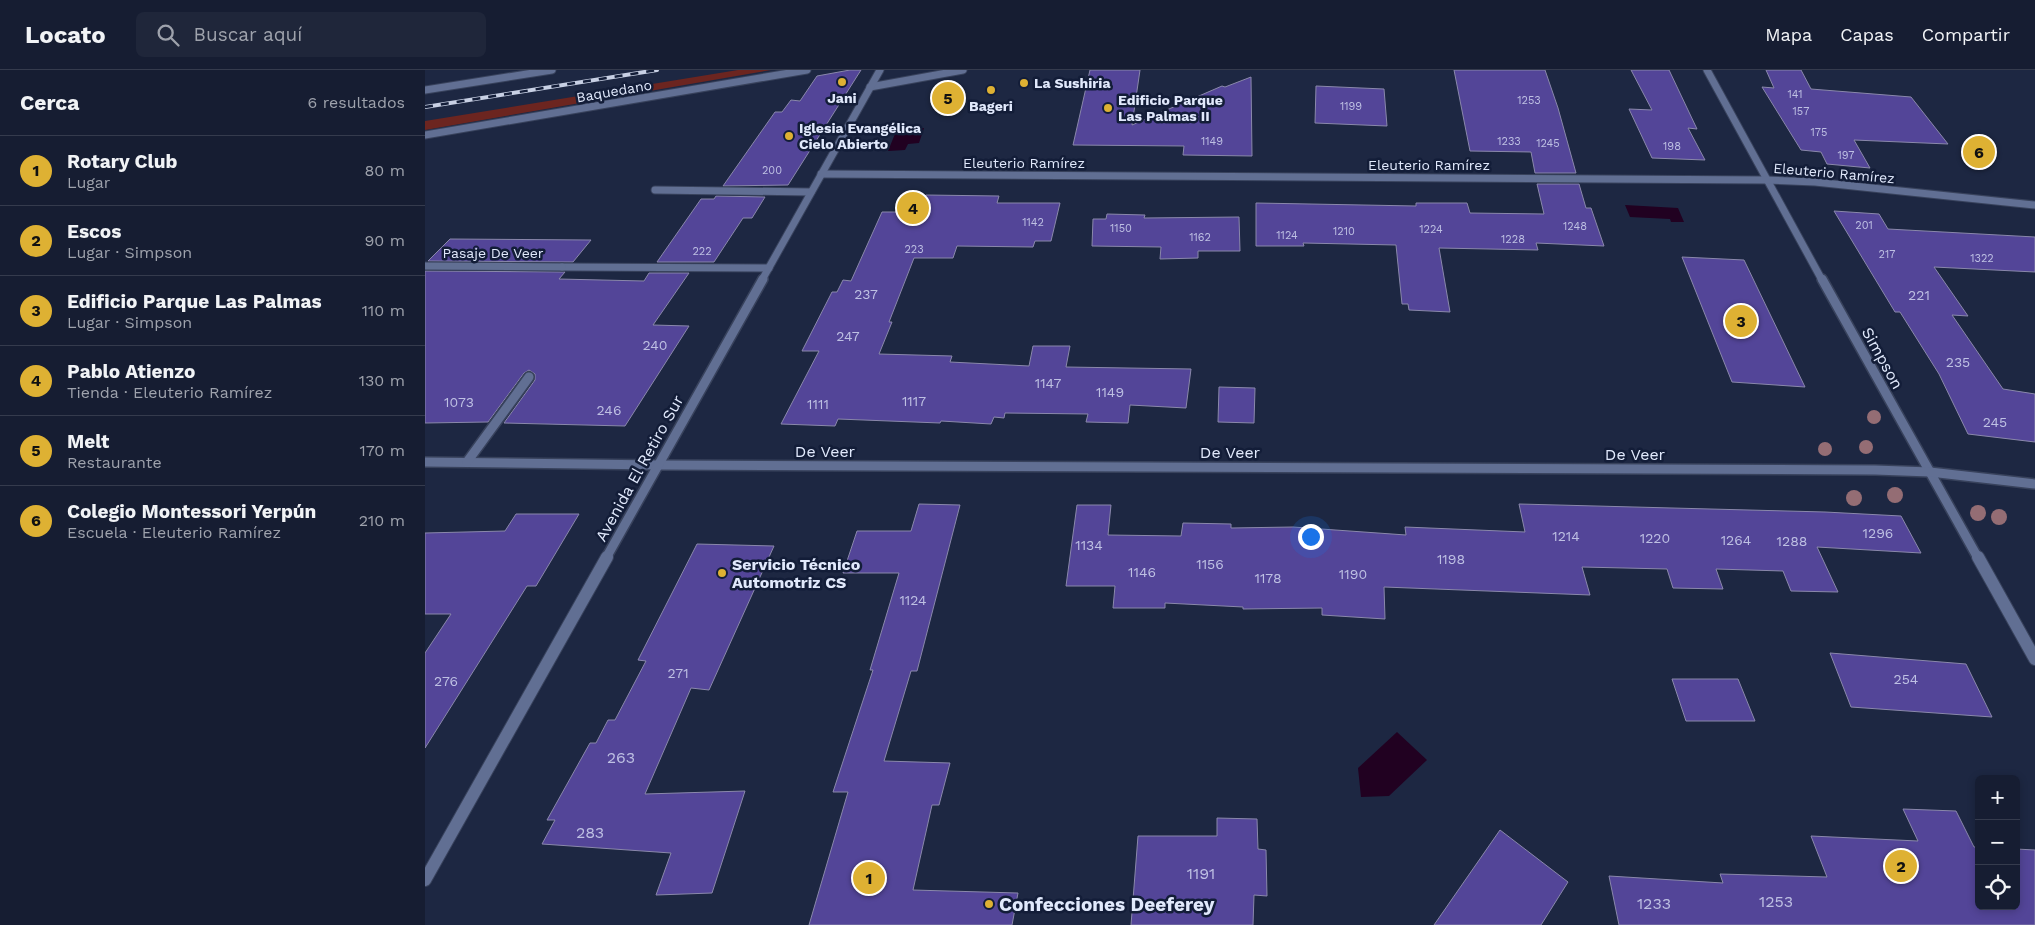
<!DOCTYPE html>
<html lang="es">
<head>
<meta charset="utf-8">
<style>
  :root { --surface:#161d32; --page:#1f263a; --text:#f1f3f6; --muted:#9ea2ac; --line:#353b4d; --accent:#deb133 }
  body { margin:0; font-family:"Work Sans",sans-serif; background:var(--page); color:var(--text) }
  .controls { position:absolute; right:15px; bottom:15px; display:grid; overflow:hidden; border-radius:8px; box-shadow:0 2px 8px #0003 }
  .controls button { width:45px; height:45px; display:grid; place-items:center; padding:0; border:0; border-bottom:1px solid var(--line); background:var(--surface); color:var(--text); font:25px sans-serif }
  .you { position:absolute; left:885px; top:466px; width:18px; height:18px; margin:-12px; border:4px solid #fff; border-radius:50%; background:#1a73e8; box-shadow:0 0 0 8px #1a73e833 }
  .badge { display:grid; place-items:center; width:32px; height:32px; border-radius:50%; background:var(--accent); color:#111; font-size:16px; font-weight:700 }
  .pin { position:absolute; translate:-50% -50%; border:2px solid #fff; box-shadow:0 1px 5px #0006 }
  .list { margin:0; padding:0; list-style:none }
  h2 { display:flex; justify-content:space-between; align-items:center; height:65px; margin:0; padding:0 20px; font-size:21px }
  h2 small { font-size:16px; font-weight:400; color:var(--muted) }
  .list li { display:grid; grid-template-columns:32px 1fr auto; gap:15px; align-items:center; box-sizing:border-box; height:70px; padding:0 20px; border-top:1px solid var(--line) }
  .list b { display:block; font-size:19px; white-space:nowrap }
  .list p { margin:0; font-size:16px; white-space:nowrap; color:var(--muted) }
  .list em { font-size:16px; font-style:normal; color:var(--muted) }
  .icon { flex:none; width:28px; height:28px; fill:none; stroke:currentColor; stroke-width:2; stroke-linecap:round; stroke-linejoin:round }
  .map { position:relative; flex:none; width:1610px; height:855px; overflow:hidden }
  header { display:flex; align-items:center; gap:30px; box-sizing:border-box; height:70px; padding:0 25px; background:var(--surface); border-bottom:1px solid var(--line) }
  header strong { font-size:24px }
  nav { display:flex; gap:28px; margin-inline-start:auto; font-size:18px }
  .search { width:350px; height:45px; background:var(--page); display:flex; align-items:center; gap:12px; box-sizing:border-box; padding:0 18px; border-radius:8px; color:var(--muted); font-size:19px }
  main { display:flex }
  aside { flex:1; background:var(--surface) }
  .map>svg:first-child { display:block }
</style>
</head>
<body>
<header>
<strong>Locato</strong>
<div class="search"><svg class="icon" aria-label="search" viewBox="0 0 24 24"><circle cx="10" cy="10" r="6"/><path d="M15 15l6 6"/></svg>Buscar aquí</div>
<nav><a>Mapa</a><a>Capas</a><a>Compartir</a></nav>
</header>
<main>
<aside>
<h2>Cerca<small>6 resultados</small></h2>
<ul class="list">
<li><span class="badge">1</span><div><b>Rotary Club</b><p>Lugar</p></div><em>80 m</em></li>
<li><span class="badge">2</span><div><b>Escos</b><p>Lugar · Simpson</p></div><em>90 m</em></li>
<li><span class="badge">3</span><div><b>Edificio Parque Las Palmas</b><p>Lugar · Simpson</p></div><em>110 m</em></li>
<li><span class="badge">4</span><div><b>Pablo Atienzo</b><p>Tienda · Eleuterio Ramírez</p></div><em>130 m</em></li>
<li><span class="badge">5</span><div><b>Melt</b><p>Restaurante</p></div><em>170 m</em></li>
<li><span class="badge">6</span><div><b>Colegio Montessori Yerpún</b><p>Escuela · Eleuterio Ramírez</p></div><em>210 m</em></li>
</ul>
</aside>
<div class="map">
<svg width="1610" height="855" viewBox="0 0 1610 855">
  <rect width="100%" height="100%" fill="#1d2742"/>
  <polygon fill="#6c2520" points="313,0 346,0 0,60 0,51"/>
  <g fill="#210121">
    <polygon points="499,58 494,73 483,74 480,80 463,81 472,59"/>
    <polygon points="1200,135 1253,138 1259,152 1246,152 1245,149 1205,147"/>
    <polygon points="972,662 1002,690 964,726 936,727 933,698"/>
  </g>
  <g fill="#534598" stroke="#8a88ab">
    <polygon points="425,0 436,0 363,115 298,116 350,42 357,42 366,30 375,31 392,6"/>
    <polygon points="665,0 715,0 707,55 797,16 800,17 826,7 827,86 758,85 759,76 648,75"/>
    <polygon points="1029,0 1120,0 1133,38 1151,103 1110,103 1106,82 1045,81"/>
    <polygon points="1206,0 1244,0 1272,59 1263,58 1280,90 1227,88 1204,39 1227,40"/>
    <polygon points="1341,0 1376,0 1386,19 1486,27 1523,74 1429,70 1445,98 1402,94 1396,82 1376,80 1337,17 1349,18"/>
    <polygon points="891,16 959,19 962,56 890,53"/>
    <polygon points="1112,114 1154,114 1161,138 1166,138 1179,176 1111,173 1113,180 1014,178 1025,242 984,240 983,234 977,234 971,175 878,173 879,176 831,176 831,133 991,136 991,133 1042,133 1045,143 1119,144"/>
    <polygon points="501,125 574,126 572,133 635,133 626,171 610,171 608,177 532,176 528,188 489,188 464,252 467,252 454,284 527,286 525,292 604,296 608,276 645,276 641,297 766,299 761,338 705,335 703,353 661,352 663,344 580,343 579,348 569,347 566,354 516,351 515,353 413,349 410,356 356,354 394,281 377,281 407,222 412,222 418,210 426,211 457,142 494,142"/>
    <polygon points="291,126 340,127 327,148 318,148 289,192 232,192 276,129 289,129"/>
    <polygon points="1409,141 1454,144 1463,159 1610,167 1610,202 1509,197 1543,246 1527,245 1578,319 1610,324 1610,372 1543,364 1514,304 1475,242 1470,242"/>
    <polygon points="682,144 720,145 719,148 814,147 815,181 773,181 773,188 735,189 736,177 667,176 668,149 681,149"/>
    <polygon points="25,169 166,170 148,192 3,191"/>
    <polygon points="1257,187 1319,190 1380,317 1307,312"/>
    <polygon points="0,201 140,202 134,209 219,211 224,203 264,203 228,255 264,256 200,356 79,353 110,310 110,304 104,300 99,303 63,352 0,353"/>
    <polygon points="794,317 830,318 829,353 793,352"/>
    <polygon points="494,434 535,435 492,601 486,601 459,691 525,693 514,735 507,735 488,820 593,823 587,855 384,855 423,722 408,722 448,600 445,600 474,503 418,503 432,461 486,461"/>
    <polygon points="1094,434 1400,442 1476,446 1496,483 1392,477 1413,522 1366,521 1358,501 1291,499 1298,519 1248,518 1242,499 1157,497 1165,525 959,517 960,549 897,545 897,538 818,539 818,537 740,533 740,538 688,538 690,516 641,516 652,435 686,435 683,465 756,466 758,453 806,454 806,458 868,457 981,465 980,457 1100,462"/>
    <polygon points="91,444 154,444 111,516 102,516 0,678 0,583 26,544 0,544 0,463 80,461"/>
    <polygon points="272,474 349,476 284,620 266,618 220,724 320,721 287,823 231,825 246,783 117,774 130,750 122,750 165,673 171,673 183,650 190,650 221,591 213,590"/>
    <polygon points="1405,583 1541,594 1567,647 1426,637"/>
    <polygon points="1247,609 1313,609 1330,651 1261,651"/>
    <polygon points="1478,739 1531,741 1549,777 1554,777 1554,836 1591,836 1591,779 1610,780 1610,855 1194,855 1184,806 1298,813 1295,804 1402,807 1386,766 1493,771"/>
    <polygon points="792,748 832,749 833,779 841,780 842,826 829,825 828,855 706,855 713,766 792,766"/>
    <polygon points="1075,760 1143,812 1116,855 1009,855"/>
  </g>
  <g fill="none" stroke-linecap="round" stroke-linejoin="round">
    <g stroke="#38425c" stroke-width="9">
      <g id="service">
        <polyline points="445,17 538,0"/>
        <polyline points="230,120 386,122"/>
        <polyline points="137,197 344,198"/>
      </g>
    </g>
    <g stroke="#38425c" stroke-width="9">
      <g id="minor-far2">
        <polyline points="1282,0 1397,210"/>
        <polyline points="0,20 127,0"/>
        <polyline points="396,104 1341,110 1390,112 1610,135"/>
        <polyline points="0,196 137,197"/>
      </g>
    </g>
    <g stroke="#38425c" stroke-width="12">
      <g id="minor-far1">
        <polyline points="1397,209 1553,488"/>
        <polyline points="0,392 233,395 1450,400 1505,402 1610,414"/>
        <polyline points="42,392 104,307"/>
      </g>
    </g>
    <g stroke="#38425c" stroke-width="14">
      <polyline id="minor" points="1553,487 1610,589"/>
    </g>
    <g stroke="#38425c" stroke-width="9">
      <g id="tertiary-far2">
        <polyline points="0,65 382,0"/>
        <polyline points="337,210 455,0"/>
      </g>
    </g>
    <g stroke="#38425c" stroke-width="12">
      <polyline id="tertiary-far1" points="181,488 338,209"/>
    </g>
    <g stroke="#38425c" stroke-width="14">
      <polyline id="tertiary" points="0,810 182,487"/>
    </g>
    <use href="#service" stroke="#616f93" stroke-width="7"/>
    <use href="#minor-far2" stroke="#616f93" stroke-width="7"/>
    <use href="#minor-far1" stroke="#616f93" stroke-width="9"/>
    <use href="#minor" stroke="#616f93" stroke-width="12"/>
    <use href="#tertiary-far2" stroke="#616f93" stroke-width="7"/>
    <use href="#tertiary-far1" stroke="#616f93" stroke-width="9"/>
    <use href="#tertiary" stroke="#616f93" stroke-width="12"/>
    <g stroke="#c8d0e4" stroke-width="4">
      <polyline id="rail" points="0,37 232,0"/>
    </g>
    <use href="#rail" stroke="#131d38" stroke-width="2.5" stroke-dasharray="8" stroke-linecap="butt"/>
  </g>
  <g fill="#946d74">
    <circle cx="1449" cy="347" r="7"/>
    <circle cx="1441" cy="377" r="7"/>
    <circle cx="1400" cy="379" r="7"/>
    <circle cx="1470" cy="425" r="8"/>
    <circle cx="1429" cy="428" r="8"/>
    <circle cx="1553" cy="443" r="8"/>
    <circle cx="1574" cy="447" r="8"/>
  </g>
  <g fill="#deb133" stroke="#131d38" stroke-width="2">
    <circle cx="417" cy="12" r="5"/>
    <circle cx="599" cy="13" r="5"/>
    <circle cx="566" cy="20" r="5"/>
    <circle cx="683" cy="38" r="5"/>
    <circle cx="364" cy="66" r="5"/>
    <circle cx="297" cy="503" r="5"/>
    <circle cx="564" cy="834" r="5"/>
  </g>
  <g text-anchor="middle" stroke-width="5" stroke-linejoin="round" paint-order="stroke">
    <g font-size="11" fill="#bec0e3">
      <text x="1370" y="28">141</text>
      <text x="1104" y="34">1253</text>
      <text x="926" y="40">1199</text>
      <text x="1376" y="45">157</text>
      <text x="1394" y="66">175</text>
      <text x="787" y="75">1149</text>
      <text x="1084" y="75">1233</text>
      <text x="1123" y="77">1245</text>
      <text x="1247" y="80">198</text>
      <text x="1421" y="89">197</text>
      <text x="347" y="104">200</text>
      <text x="608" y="156">1142</text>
      <text x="1439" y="159">201</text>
      <text x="1150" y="160">1248</text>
      <text x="696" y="162">1150</text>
      <text x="1006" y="163">1224</text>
      <text x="919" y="165">1210</text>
      <text x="862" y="169">1124</text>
      <text x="775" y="171">1162</text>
      <text x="1088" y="173">1228</text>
      <text x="489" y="183">223</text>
      <text x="277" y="185">222</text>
      <text x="1462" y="188">217</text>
      <text x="1557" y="192">1322</text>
    </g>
    <g font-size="14" font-weight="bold" fill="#e1e9fc" stroke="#131d38" text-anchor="start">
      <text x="609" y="18">La Sushiria</text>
      <text x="417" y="33" text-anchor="middle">Jani</text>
      <text x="693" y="35">Edificio Parque<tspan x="693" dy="16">Las Palmas II</tspan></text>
      <text x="566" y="41" text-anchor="middle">Bageri</text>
      <text x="374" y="63">Iglesia Evangélica<tspan x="374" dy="16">Cielo Abierto</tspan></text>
    </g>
    <g font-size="14" fill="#e1e9fc" stroke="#131d38">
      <text transform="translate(189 21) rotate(-10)" y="5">Baquedano</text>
      <text x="599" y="98">Eleuterio Ramírez</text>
      <text x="1004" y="100">Eleuterio Ramírez</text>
      <text transform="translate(1409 103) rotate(5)" y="5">Eleuterio Ramírez</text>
      <text x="68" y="188">Pasaje De Veer</text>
    </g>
    <g font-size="14" fill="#bec0e3">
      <text x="441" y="229">237</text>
      <text x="1494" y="230">221</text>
      <text x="423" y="271">247</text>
      <text x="230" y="280">240</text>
      <text x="1533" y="297">235</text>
      <text x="623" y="318">1147</text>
      <text x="685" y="327">1149</text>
      <text x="489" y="336">1117</text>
      <text x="34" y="337">1073</text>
      <text x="393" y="339">1111</text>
      <text x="184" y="345">246</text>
      <text x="1570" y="357">245</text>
      <text x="1453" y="468">1296</text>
      <text x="1141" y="471">1214</text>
      <text x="1230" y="473">1220</text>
      <text x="1311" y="475">1264</text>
      <text x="1367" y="476">1288</text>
      <text x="664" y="480">1134</text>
      <text x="1026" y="494">1198</text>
      <text x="785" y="499">1156</text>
      <text x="717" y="507">1146</text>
      <text x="928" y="509">1190</text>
      <text x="843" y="513">1178</text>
      <text x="488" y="535">1124</text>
      <text x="253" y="608">271</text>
      <text x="1481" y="614">254</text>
      <text x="21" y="616">276</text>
    </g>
    <g font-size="16" fill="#e1e9fc" stroke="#131d38">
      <text transform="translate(1458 288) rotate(61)" y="6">Simpson</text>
      <text x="400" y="387">De Veer</text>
      <text x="805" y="388">De Veer</text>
      <text x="1210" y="390">De Veer</text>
      <text transform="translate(214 398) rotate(-61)" y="6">Avenida El Retiro Sur</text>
    </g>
    <g font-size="16" font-weight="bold" fill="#e1e9fc" stroke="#131d38" text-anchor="start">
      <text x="307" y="500">Servicio Técnico<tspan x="307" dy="18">Automotriz CS</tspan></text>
    </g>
    <g font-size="16" fill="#bec0e3">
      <text x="196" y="693">263</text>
      <text x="165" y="768">283</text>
      <text x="776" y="809">1191</text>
      <text x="1351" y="837">1253</text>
      <text x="1229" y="839">1233</text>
    </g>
    <g font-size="19" font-weight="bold" fill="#e1e9fc" stroke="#131d38" text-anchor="start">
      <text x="574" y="841">Confecciones Deeferey</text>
    </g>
  </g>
</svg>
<div class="controls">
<button>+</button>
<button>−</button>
<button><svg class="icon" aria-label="locate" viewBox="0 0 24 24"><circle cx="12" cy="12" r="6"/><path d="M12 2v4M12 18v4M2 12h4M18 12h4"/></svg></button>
</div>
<div class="you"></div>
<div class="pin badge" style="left:444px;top:808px">1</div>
<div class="pin badge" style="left:1476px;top:796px">2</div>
<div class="pin badge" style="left:1316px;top:251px">3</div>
<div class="pin badge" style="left:488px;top:138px">4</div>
<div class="pin badge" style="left:523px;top:28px">5</div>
<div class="pin badge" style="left:1554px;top:82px">6</div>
</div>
</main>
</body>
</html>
